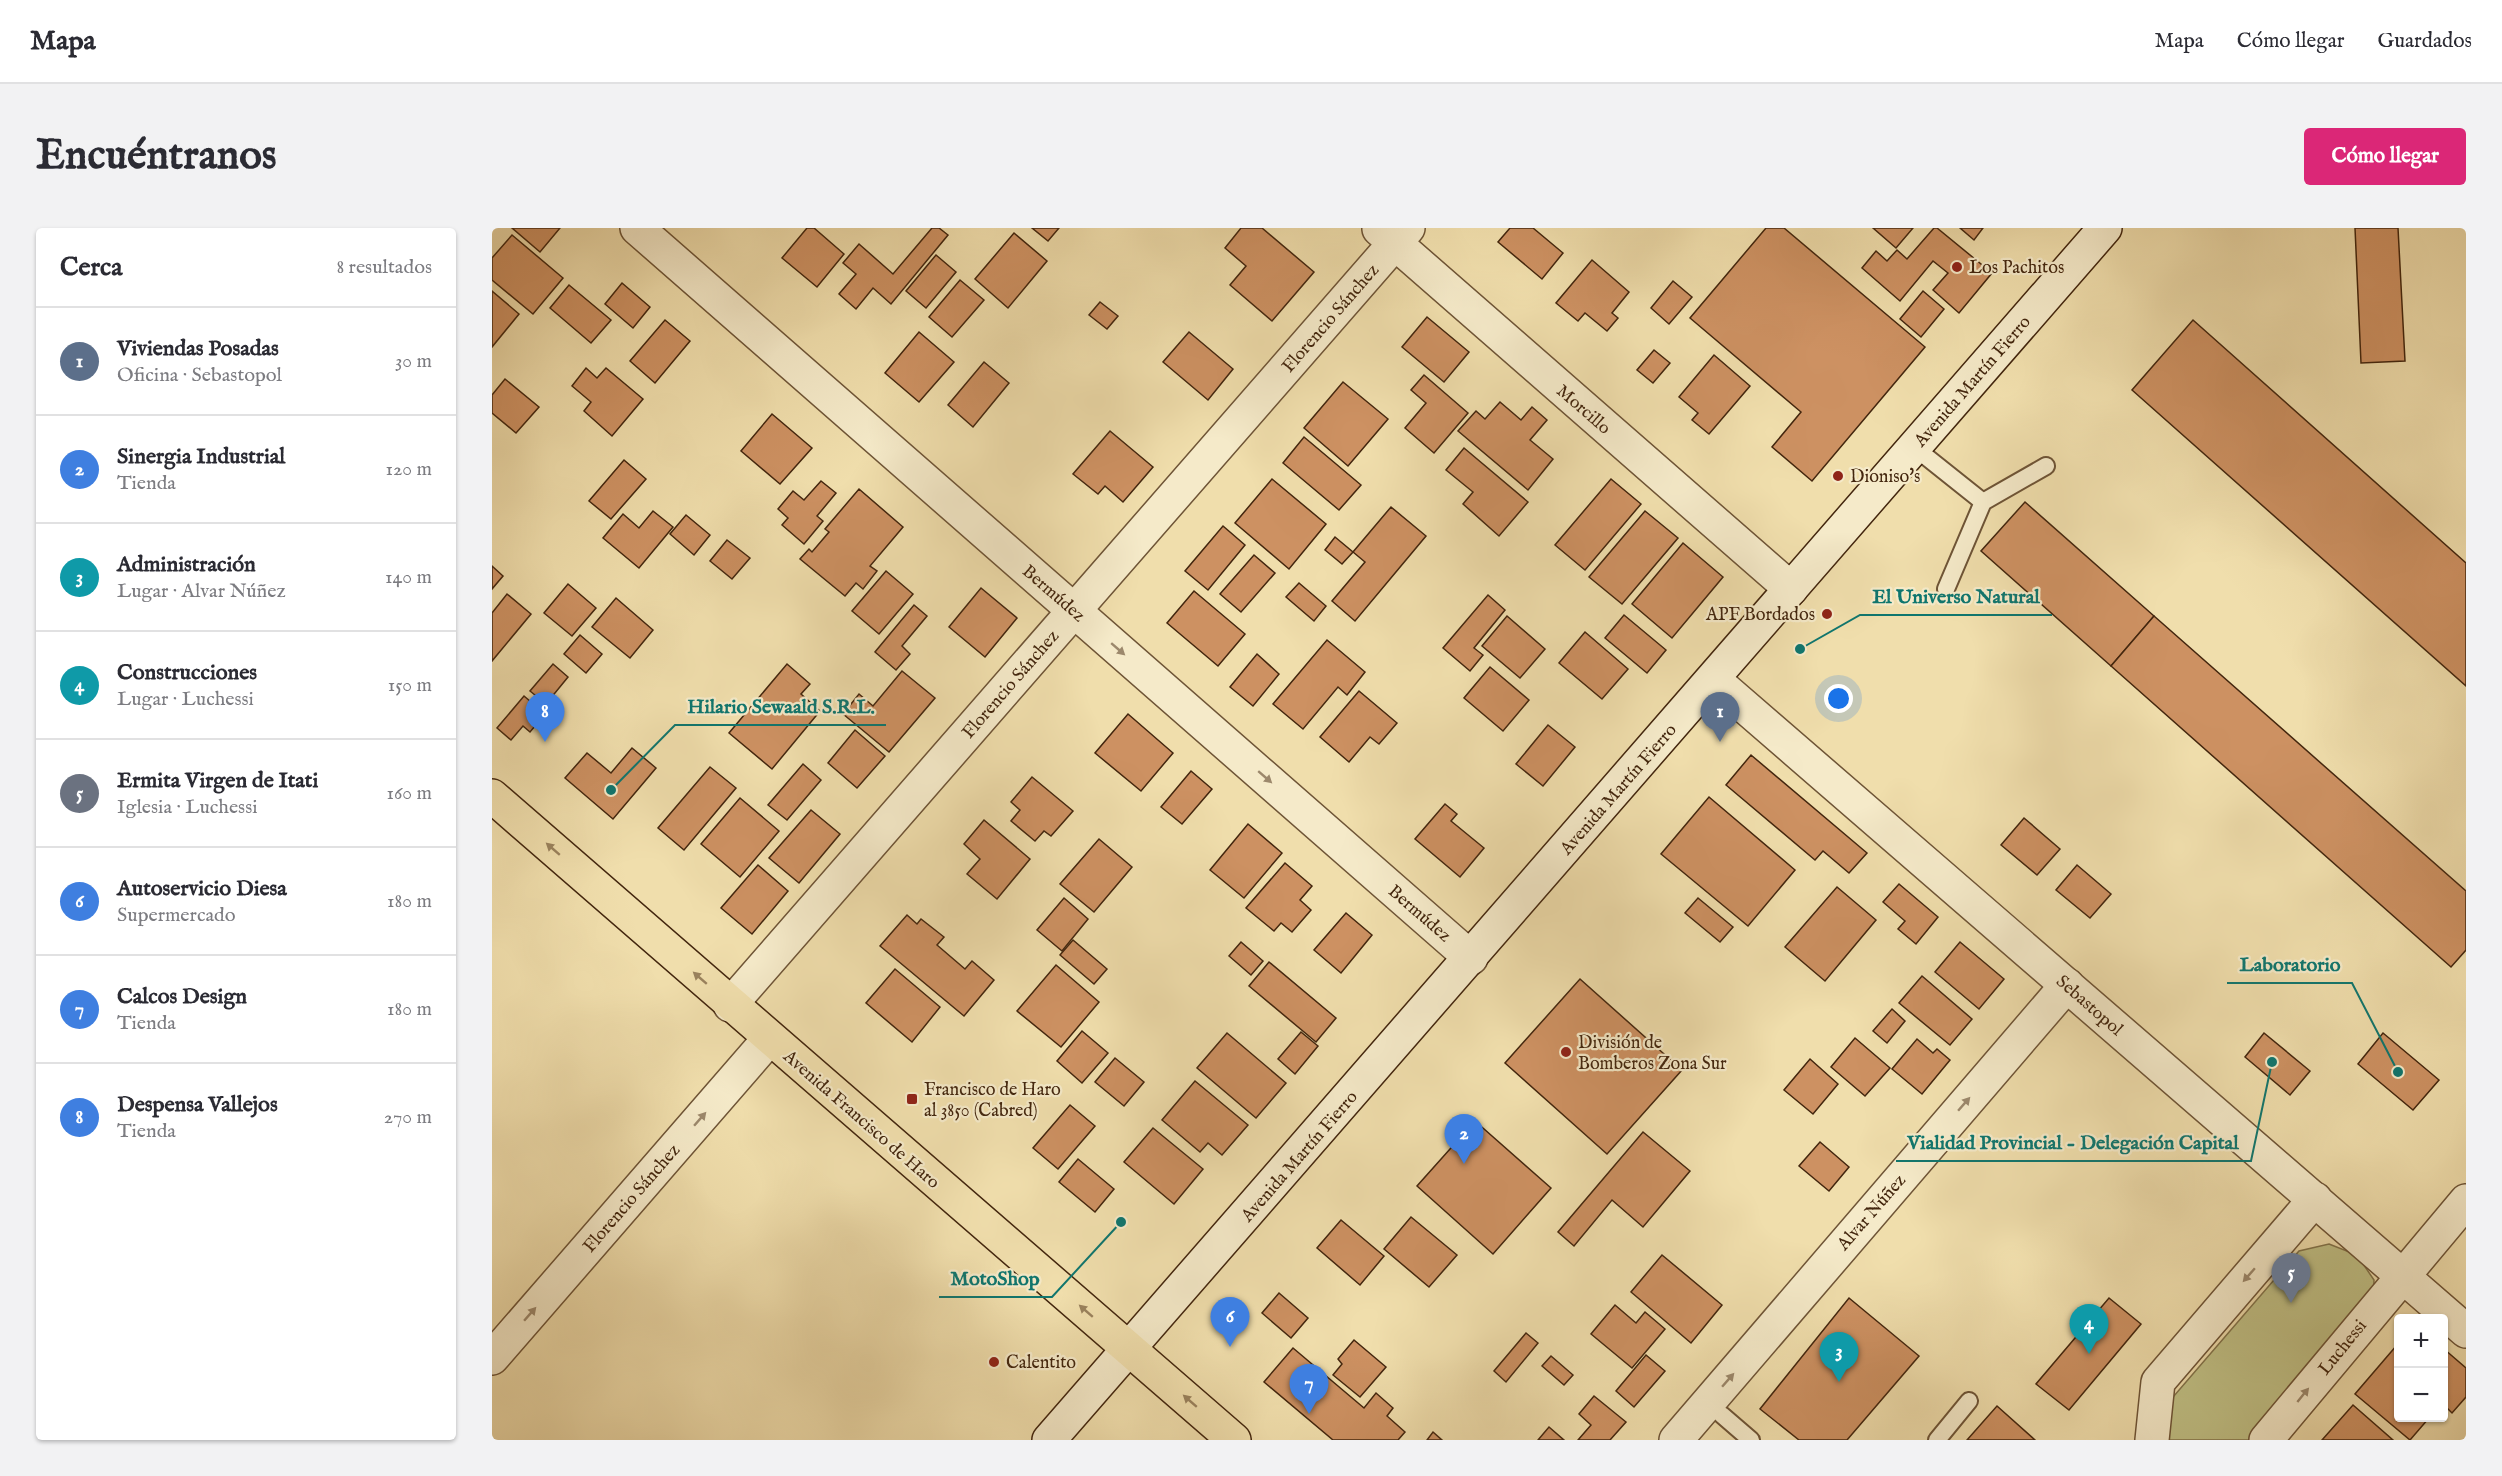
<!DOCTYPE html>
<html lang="es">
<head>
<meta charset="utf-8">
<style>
  :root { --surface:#fff; --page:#f2f2f3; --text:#2b2b33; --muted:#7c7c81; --line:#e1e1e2; --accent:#db2777 }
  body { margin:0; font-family:"IM FELL English",serif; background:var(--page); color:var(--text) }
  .controls { position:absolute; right:18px; bottom:18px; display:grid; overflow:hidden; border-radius:6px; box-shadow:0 2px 4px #0004 }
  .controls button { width:54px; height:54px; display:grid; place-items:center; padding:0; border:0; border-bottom:2px solid var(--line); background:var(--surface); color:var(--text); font:30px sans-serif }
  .you { position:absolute; left:1347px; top:471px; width:21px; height:21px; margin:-15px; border:4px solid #fff; border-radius:50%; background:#1a73e8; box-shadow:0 0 0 9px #1a73e833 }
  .badge { display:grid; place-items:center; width:39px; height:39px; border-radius:50%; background:var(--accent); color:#fff; font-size:20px; font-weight:700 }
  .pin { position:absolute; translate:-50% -50px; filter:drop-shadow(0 2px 3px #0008) }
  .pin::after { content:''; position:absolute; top:32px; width:21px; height:18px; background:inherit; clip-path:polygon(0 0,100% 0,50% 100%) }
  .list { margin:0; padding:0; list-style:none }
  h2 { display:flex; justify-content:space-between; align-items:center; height:78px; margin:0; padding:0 24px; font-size:26px }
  h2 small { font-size:20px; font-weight:400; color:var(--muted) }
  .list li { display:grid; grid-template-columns:39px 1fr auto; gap:18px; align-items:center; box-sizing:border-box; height:108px; padding:0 24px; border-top:2px solid var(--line) }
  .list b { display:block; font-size:22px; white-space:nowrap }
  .list p { margin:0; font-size:20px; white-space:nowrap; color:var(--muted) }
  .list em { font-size:20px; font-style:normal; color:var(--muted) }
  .map { position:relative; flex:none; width:1974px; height:1212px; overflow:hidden; border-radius:6px }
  header { display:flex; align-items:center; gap:36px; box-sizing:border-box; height:84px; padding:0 30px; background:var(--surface); border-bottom:2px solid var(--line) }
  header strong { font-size:28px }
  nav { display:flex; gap:33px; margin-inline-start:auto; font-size:21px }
  .intro { display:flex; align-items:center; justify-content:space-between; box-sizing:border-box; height:144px; padding:0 36px }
  h1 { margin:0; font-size:42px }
  .button { padding:15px 27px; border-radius:6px; background:var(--accent); color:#fff; font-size:21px; font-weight:700 }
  main { display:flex; gap:36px; padding:0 36px }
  aside { flex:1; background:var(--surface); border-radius:6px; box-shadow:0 2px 4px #0004 }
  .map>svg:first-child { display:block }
</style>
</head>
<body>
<header>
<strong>Mapa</strong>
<nav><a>Mapa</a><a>Cómo llegar</a><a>Guardados</a></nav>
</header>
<div class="intro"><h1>Encuéntranos</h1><a class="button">Cómo llegar</a></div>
<main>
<aside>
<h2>Cerca<small>8 resultados</small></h2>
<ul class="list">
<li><span class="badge" style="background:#5c6f8a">1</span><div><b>Viviendas Posadas</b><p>Oficina · Sebastopol</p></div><em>30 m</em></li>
<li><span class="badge" style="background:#3f7fe0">2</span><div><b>Sinergia Industrial</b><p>Tienda</p></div><em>120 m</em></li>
<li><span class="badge" style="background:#0f9aa8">3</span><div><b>Administración</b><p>Lugar · Alvar Núñez</p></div><em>140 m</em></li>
<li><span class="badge" style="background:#0f9aa8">4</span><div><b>Construcciones</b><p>Lugar · Luchessi</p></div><em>150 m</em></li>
<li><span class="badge" style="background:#6b7280">5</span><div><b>Ermita Virgen de Itati</b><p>Iglesia · Luchessi</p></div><em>160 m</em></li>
<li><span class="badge" style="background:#3f7fe0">6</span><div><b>Autoservicio Diesa</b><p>Supermercado</p></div><em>180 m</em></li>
<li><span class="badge" style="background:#3f7fe0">7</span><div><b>Calcos Design</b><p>Tienda</p></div><em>180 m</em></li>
<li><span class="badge" style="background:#3f7fe0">8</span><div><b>Despensa Vallejos</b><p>Tienda</p></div><em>270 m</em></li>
</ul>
</aside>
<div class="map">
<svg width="1974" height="1212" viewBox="0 0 1974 1212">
  <rect width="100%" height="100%" fill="#f0deac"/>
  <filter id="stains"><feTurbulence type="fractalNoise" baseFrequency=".00333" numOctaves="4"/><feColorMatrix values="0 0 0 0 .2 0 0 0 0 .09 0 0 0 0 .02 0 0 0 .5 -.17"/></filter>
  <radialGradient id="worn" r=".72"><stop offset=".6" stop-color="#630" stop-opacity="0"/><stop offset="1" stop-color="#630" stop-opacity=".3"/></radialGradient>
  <polygon fill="#c0c085" stroke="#82734a" stroke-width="1.5" points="1837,1016 1865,1027 1882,1052 1881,1082 1770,1212 1674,1212 1675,1176 1807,1023"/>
  <g fill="#cd9162" stroke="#43260e" stroke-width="1.5">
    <polygon points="20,0 68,0 48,24"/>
    <polygon points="315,0 322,0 352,26 325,59 290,30"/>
    <polygon points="440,0 447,0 456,7 399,76 381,60 364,81 347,66 364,46 351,35 367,16 401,46"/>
    <polygon points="540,0 567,0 556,13"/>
    <polygon points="749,0 770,0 822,44 780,93 738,57 754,38 733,20"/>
    <polygon points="1018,0 1041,0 1071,25 1050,51 1006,14"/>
    <polygon points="1274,0 1292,0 1433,119 1320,253 1280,219 1309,184 1198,90"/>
    <polygon points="1381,0 1421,0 1404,20"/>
    <polygon points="1442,0 1445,0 1500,45 1467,85 1441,62 1456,45 1441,33 1408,73 1370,40 1384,23 1395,33 1405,22 1415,31"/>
    <polygon points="1468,0 1491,0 1482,12"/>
    <polygon points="1863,0 1906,0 1913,133 1869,135"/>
    <polygon points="522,5 555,33 516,80 483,51"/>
    <polygon points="20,7 71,50 41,86 0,52 0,30"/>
    <polygon points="444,27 464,44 434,80 414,63"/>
    <polygon points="1100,32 1137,64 1120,85 1126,90 1115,103 1093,85 1086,93 1064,75"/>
    <polygon points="468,52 492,72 460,109 437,89"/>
    <polygon points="1181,53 1200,69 1177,96 1159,80"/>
    <polygon points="130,55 158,79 141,100 113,76"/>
    <polygon points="77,57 119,92 99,115 58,80"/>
    <polygon points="0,63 27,86 0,119"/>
    <polygon points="1431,63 1452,81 1429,109 1408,91"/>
    <polygon points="608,74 626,88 615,101 597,87"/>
    <polygon points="935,89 977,124 952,154 910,119"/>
    <polygon points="173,92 198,113 163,155 138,133"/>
    <polygon points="1701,92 1974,335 1974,458 1640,162"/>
    <polygon points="427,104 462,134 427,174 393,145"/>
    <polygon points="697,104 741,141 716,172 671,134"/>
    <polygon points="1162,122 1178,135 1161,155 1145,142"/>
    <polygon points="1222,127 1258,158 1217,206 1200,192 1206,185 1187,169"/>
    <polygon points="492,134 517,155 481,199 456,177"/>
    <polygon points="94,140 105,150 114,140 151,171 120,208 92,183 99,174 80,158"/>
    <polygon points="932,147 976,185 942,225 913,200 934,175 919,162"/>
    <polygon points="13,151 47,179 24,205 0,185 0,167"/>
    <polygon points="851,154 896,191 856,238 812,200"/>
    <polygon points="1008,174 1029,192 1040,179 1055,192 1038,212 1061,231 1036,262 966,203 984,183 993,191"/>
    <polygon points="280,186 320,220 288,256 249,223"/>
    <polygon points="618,203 661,239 631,274 613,258 606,266 581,246"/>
    <polygon points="812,209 869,257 847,282 791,235"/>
    <polygon points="972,220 1036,274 1007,308 971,276 981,264 954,242"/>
    <polygon points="132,232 154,251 119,291 97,273"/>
    <polygon points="780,251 834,296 797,341 743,295"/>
    <polygon points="1119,251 1149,276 1093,342 1063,317"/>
    <polygon points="329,253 344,265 325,288 331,293 312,316 290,297 296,290 286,281 301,263 312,272"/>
    <polygon points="367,261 411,299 378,338 385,343 371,361 364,355 353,368 308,331 317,321 320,324 337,304 333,301"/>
    <polygon points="1533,274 1662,388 1619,438 1489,323"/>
    <polygon points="899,279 934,308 863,393 840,373 873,334 861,324"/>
    <polygon points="161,283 181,299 147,340 111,310 131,286 147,300"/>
    <polygon points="1153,283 1186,310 1130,376 1097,349"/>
    <polygon points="194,287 218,307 202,327 178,306"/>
    <polygon points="731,298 753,317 716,362 693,343"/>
    <polygon points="843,309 861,324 850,336 833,322"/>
    <polygon points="235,312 258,330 240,351 218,333"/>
    <polygon points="1191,315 1231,349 1180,410 1140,376"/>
    <polygon points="762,327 783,345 749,384 728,366"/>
    <polygon points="0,338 11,348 0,361"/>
    <polygon points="394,343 421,366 387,406 360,383"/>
    <polygon points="807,355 834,378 822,393 794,369"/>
    <polygon points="76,356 104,380 80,408 52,385"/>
    <polygon points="489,360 525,390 493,429 457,399"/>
    <polygon points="702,363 753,406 726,438 675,395"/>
    <polygon points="15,366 39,386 0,433 0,385"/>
    <polygon points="996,367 1013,382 982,420 991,427 978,443 951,420"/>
    <polygon points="124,370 161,402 138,430 100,399"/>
    <polygon points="422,377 435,388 410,418 418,426 404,442 383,424"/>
    <polygon points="1132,387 1174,422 1155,445 1113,410"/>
    <polygon points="1015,388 1053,421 1028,450 990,418"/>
    <polygon points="1662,388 1974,663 1974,722 1959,739 1619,438"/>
    <polygon points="1093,404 1136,441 1110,471 1067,435"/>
    <polygon points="88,407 110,426 94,445 72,426"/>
    <polygon points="835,412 873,444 855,467 846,459 811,501 781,476"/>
    <polygon points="765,426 787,446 761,478 738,459"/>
    <polygon points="61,436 76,449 54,476 38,463"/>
    <polygon points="295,436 318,456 309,466 328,483 280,541 237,505"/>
    <polygon points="998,439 1037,472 1011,503 972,470"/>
    <polygon points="410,443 443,470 397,524 351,486 367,466 381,478"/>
    <polygon points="867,463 905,495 887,516 878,509 857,534 828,509"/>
    <polygon points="32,468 53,486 38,504 31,498 19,512 5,500"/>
    <polygon points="636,486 681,525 649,563 603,525"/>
    <polygon points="1056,497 1083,519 1051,558 1024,536"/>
    <polygon points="363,502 393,528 365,560 336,535"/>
    <polygon points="140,520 164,540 121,591 73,550 95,525 119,545"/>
    <polygon points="1259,527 1375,625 1357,645 1331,623 1323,632 1234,557"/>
    <polygon points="311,536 329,552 295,592 276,577"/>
    <polygon points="218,539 244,560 192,622 166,600"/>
    <polygon points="699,543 720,561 690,596 669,579"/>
    <polygon points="540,549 581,583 559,608 552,603 543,613 519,593 528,582 519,574"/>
    <polygon points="1217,569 1303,642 1256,698 1169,626"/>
    <polygon points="248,570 287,603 248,649 209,616"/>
    <polygon points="953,576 965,586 959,593 992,620 968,649 923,611"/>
    <polygon points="319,582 348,606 307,655 277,630"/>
    <polygon points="1532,590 1568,621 1545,647 1509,617"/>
    <polygon points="492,592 538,631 505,671 475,646 488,631 472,616"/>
    <polygon points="756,596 790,625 752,670 718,642"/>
    <polygon points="607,611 640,639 602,684 568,656"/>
    <polygon points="793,635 820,658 808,672 819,682 800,704 789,695 782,703 754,680"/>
    <polygon points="266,637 296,663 260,706 229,680"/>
    <polygon points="1585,637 1619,666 1598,690 1564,662"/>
    <polygon points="1407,656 1446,689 1424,716 1406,701 1413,693 1391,674"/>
    <polygon points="1345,659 1384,692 1333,753 1293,719"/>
    <polygon points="572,670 596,691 570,723 545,702"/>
    <polygon points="1206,670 1241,699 1228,714 1193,685"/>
    <polygon points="854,685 880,707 849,745 822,722"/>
    <polygon points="415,687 425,696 429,691 452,709 445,717 473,741 480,733 502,752 472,788 388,718"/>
    <polygon points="581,712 615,741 602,756 568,727"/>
    <polygon points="749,714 771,733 759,747 737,728"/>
    <polygon points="1468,714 1512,751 1487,781 1443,744"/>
    <polygon points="777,734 844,790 824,814 757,758"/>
    <polygon points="564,737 607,774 569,819 525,783"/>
    <polygon points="403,741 448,779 420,814 374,775"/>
    <polygon points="1430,748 1480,791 1458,817 1407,775"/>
    <polygon points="1088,751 1190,842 1115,926 1013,835"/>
    <polygon points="1400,781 1413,793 1395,815 1381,803"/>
    <polygon points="590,803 616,825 590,855 565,833"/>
    <polygon points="809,804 826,818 803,846 786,831"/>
    <polygon points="735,805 794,855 764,890 705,840"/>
    <polygon points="1772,805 1818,843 1798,867 1753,829"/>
    <polygon points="1891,805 1947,852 1921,882 1866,836"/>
    <polygon points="1363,810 1398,840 1373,868 1339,839"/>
    <polygon points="1425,811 1441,825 1445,821 1458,832 1430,866 1400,841"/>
    <polygon points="623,830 652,854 632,878 603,854"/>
    <polygon points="1318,831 1346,856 1321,886 1292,862"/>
    <polygon points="703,853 756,897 730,927 716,915 708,924 670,892"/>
    <polygon points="578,877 603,898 566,941 541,920"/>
    <polygon points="983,893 1059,960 1001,1026 925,958"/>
    <polygon points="661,900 711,941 682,976 632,934"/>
    <polygon points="1151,904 1198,943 1151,999 1120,972 1082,1018 1066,1004"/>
    <polygon points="1328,914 1357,939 1337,963 1307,938"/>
    <polygon points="586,931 622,961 603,984 567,954"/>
    <polygon points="919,989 965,1027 937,1059 892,1021"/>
    <polygon points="849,992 892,1028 868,1057 825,1020"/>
    <polygon points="1170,1027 1230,1077 1199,1115 1139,1064"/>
    <polygon points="787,1065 816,1090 799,1110 770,1085"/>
    <polygon points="1357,1070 1427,1128 1355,1212 1307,1212 1268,1181"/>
    <polygon points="1617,1070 1649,1096 1577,1182 1544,1156"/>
    <polygon points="1123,1077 1144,1095 1153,1084 1173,1101 1140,1140 1099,1106"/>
    <polygon points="1034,1105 1046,1115 1014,1154 1002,1143"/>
    <polygon points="862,1112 894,1139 868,1169 841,1147 850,1136 846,1131"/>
    <polygon points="1905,1117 1906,1190 1937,1190 1918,1212 1863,1166"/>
    <polygon points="801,1120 872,1180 884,1165 901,1180 895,1188 913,1204 906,1212 841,1212 772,1154"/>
    <polygon points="1952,1121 1974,1140 1974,1169 1960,1185 1952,1177"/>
    <polygon points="1154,1127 1173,1143 1142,1179 1124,1163"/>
    <polygon points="1059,1128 1081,1147 1072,1157 1050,1138"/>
    <polygon points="1102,1168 1134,1194 1118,1212 1086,1212 1099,1197 1087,1186"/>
    <polygon points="1861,1177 1901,1212 1830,1212"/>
    <polygon points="1505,1178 1543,1212 1475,1212"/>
    <polygon points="1057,1199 1072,1212 1046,1212"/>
    <polygon points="941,1204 950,1212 935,1212"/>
  </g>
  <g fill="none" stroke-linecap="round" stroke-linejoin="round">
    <g stroke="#6e5436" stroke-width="20">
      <g id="lane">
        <polyline points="1422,219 1491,274"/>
        <polyline points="1454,361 1491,274 1554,238"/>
        <polyline points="1230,1187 1259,1212"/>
        <polyline points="1445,1212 1477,1173"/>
      </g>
    </g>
    <g stroke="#6e5436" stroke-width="36">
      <g id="street">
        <polyline points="145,0 979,730"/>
        <polyline points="887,1 1299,361"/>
        <polyline points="1221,451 1974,1103"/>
        <polyline points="238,777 916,0"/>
        <polyline points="0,1130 277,811"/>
        <polyline points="1184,1212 1575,757"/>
        <polyline points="1660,1212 1666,1154 1823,971"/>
        <polyline points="1774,1212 1974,973"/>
      </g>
    </g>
    <g stroke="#43260e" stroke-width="36">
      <polyline id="secondary" points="557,1212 1613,0"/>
    </g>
    <g stroke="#43260e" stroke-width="36">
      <polyline id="primary" points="0,568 742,1212"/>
    </g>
    <use href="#lane" stroke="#f5eac9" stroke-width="16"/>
    <use href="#street" stroke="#f5eac9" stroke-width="33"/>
    <use href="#secondary" stroke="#f5eac9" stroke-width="33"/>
    <use href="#primary" stroke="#f0deac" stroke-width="33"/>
  </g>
  <defs><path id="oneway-solid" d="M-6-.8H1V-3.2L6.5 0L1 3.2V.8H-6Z" transform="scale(1.5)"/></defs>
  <g fill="#9c886c">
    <use href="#oneway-solid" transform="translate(626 421) rotate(41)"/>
    <use href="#oneway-solid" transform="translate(773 549) rotate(41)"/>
    <use href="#oneway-solid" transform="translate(1472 876) rotate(-49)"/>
    <use href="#oneway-solid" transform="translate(208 891) rotate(-49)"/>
    <use href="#oneway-solid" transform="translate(1757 1047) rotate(131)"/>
    <use href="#oneway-solid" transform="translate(38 1086) rotate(-49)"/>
    <use href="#oneway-solid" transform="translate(1236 1152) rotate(-49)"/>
    <use href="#oneway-solid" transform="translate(1811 1167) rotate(-51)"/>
  </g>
  <g fill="#9a825d">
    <use href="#oneway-solid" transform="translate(61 621) rotate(-139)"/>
    <use href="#oneway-solid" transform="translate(208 750) rotate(-139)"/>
    <use href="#oneway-solid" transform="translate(594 1083) rotate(-139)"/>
    <use href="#oneway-solid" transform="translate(698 1173) rotate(-139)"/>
  </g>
  <g fill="#8f2418" stroke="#f5eac9" stroke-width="2">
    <circle cx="1465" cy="39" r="6"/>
    <circle cx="1346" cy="248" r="6"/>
    <circle cx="1335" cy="386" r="6"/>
    <circle cx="1074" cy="824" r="6"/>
    <rect x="414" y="865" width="12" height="12" rx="3"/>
    <circle cx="502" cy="1134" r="6"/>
  </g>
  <g text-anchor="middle" stroke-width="4.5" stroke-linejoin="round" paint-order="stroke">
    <g font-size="18" fill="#43260e" stroke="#f5eac9" text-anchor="start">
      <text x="1477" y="45">Los Pachitos</text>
      <text x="1358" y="254">Dioniso's</text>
      <text x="1323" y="392" text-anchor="end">APF Bordados</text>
      <text x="1086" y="820">División de<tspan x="1086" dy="21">Bomberos Zona Sur</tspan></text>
      <text x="432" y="867">Francisco de Haro<tspan x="432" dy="21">al 3850 (Cabred)</tspan></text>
      <text x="514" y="1140">Calentito</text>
    </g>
    <g font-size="18" fill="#43260e" stroke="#f5eac9">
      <text transform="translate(838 90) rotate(-49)" y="6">Florencio Sánchez</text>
      <text transform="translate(1480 153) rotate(-49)" y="6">Avenida Martín Fierro</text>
      <text transform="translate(1092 181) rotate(41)" y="6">Morcillo</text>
      <text transform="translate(562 365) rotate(41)" y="6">Bermúdez</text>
      <text transform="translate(518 456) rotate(-49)" y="6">Florencio Sánchez</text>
      <text transform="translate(1126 561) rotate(-49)" y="6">Avenida Martín Fierro</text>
      <text transform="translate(928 685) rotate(41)" y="6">Bermúdez</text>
      <text transform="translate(1598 777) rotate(41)" y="6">Sebastopol</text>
      <text transform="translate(370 891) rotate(41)" y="6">Avenida Francisco de Haro</text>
      <text transform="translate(807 928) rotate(-49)" y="6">Avenida Martín Fierro</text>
      <text transform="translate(139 970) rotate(-49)" y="6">Florencio Sánchez</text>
      <text transform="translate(1379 984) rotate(-49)" y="6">Alvar Núñez</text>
      <text transform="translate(1850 1119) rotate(-51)" y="6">Luchessi</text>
    </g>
  </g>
  <path fill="none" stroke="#0f766e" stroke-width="2" d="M1308 421L1368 387H1560M119 562L183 497H394M1906 844L1860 755H1735M1780 834L1759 933H1404M629 994L560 1069H447"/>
  <g fill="#0f766e" stroke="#f5eac9" stroke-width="2">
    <circle cx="1308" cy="421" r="6"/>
    <circle cx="119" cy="562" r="6"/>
    <circle cx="1906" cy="844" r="6"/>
    <circle cx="1780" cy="834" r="6"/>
    <circle cx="629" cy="994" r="6"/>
  </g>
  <g font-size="20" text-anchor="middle" font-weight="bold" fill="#0f766e" stroke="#f5eac9" stroke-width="4.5" stroke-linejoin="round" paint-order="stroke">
    <text x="1464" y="375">El Universo Natural</text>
    <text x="289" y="485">Hilario Sewaald S.R.L.</text>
    <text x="1798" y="743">Laboratorio</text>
    <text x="1581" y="921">Vialidad Provincial - Delegación Capital</text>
    <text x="503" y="1057">MotoShop</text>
  </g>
  <rect width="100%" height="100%" filter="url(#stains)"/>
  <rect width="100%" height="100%" fill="url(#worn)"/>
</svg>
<div class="controls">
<button>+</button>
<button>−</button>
</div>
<div class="you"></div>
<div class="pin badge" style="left:1228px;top:514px;background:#5c6f8a">1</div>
<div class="pin badge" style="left:972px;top:936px;background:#3f7fe0">2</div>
<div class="pin badge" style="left:1347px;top:1154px;background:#0f9aa8">3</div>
<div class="pin badge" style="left:1597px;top:1126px;background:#0f9aa8">4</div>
<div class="pin badge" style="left:1799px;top:1075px;background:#6b7280">5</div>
<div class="pin badge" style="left:738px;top:1119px;background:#3f7fe0">6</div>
<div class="pin badge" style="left:817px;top:1186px;background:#3f7fe0">7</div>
<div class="pin badge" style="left:53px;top:514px;background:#3f7fe0">8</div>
</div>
</main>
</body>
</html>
